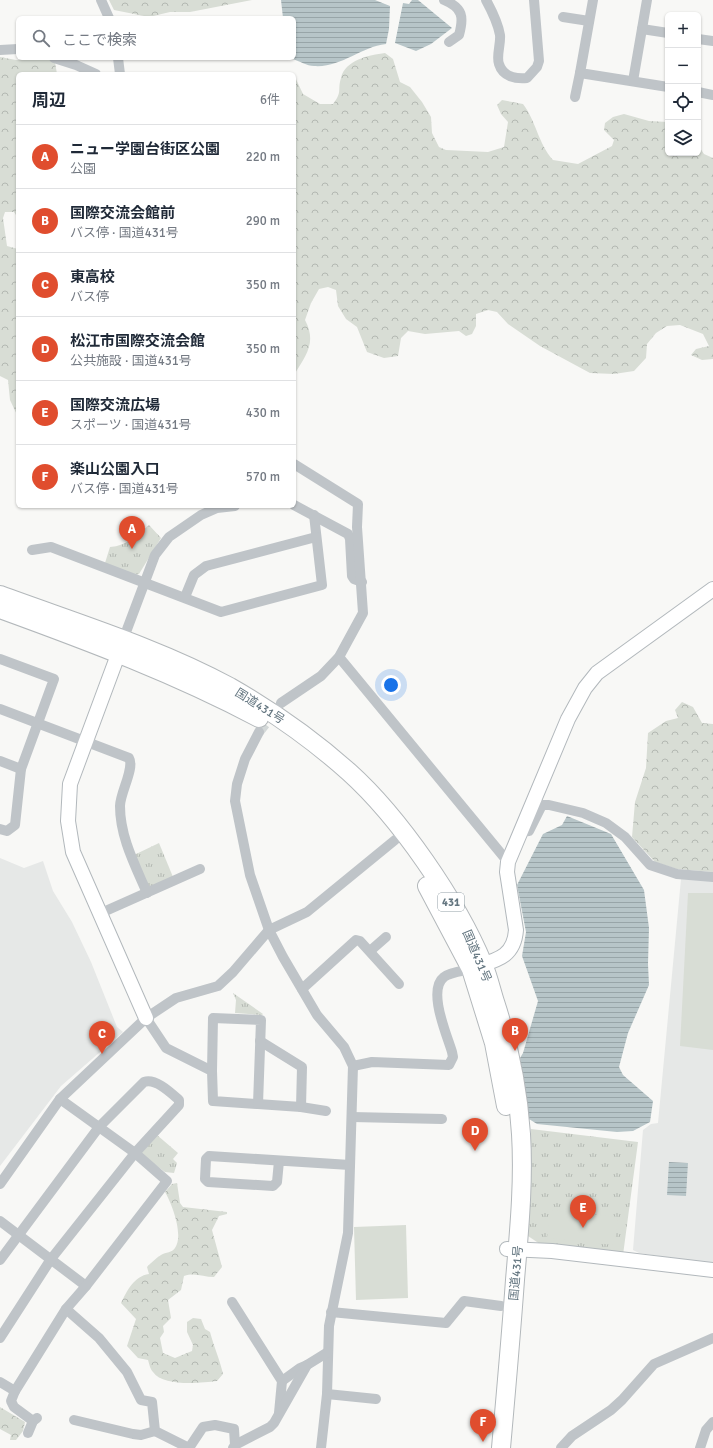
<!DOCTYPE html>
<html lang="ja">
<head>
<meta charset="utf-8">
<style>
  :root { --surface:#fff; --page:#f6f6f7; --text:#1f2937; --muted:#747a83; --line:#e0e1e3; --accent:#e04d2e }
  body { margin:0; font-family:Signika,"Noto Sans JP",sans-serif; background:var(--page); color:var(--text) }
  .controls { position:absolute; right:12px; top:12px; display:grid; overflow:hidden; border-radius:6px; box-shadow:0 1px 3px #0004 }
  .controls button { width:36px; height:36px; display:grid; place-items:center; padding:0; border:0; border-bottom:1px solid var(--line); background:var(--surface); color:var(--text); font:20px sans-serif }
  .you { position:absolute; left:391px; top:685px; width:14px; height:14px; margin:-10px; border:3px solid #fff; border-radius:50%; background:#1a73e8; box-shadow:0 0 0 6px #1a73e833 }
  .badge { display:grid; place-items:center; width:26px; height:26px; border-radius:50%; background:var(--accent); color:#fff; font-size:13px; font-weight:700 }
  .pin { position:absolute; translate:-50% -33px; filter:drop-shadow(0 1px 2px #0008) }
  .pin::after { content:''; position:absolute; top:21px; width:14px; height:12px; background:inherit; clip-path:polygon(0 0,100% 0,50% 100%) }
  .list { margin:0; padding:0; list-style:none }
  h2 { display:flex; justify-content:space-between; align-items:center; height:52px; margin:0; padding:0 16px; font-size:17px }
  h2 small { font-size:13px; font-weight:400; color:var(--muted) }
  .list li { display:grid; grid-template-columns:26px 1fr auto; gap:12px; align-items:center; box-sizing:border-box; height:64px; padding:0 16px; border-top:1px solid var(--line) }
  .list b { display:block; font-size:15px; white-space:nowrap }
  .list p { margin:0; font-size:13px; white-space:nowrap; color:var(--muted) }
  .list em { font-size:13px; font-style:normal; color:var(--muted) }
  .icon { flex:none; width:22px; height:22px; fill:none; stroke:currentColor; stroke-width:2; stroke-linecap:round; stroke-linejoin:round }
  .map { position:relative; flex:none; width:713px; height:1448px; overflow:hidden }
  .search { position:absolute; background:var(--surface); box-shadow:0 1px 3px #0004; left:16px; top:16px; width:280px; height:44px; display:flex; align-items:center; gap:10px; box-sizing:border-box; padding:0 14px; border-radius:6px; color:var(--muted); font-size:15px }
  .panel { position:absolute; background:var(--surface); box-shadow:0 1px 3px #0004; left:16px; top:72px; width:280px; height:436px; border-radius:6px }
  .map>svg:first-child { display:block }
</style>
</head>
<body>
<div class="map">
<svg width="713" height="1448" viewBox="0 0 713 1448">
  <defs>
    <pattern id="forest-crowns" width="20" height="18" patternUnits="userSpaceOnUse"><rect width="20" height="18" fill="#d8ddd5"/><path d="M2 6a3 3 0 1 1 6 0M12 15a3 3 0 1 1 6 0" fill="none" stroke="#b3b8b2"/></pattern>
    <pattern id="park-tufts" width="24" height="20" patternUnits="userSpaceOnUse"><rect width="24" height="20" fill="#d8ddd5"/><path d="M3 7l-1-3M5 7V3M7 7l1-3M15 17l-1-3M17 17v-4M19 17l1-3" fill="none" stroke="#b3b8b2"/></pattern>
    <pattern id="water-rules" width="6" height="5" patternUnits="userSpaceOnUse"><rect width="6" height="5" fill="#b7c5c8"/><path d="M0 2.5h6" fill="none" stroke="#98a5a8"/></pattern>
  </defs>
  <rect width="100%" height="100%" fill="#f8f8f6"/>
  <g fill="#e6e8e7">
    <polygon points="0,858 24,868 43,861 53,891 72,922 91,962 117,1027 123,1032 61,1086 0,1166"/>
    <polygon points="681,879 713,880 713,1264 639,1253 633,1250 643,1130 651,1124 658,1123"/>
  </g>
  <g fill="url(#forest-crowns)">
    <polygon points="109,0 252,0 190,12 170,12 149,17 114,10"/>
    <path d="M385 53 393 59 400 82 410 87 422 102 431 117 432 133 439 147 446 150 488 152 504 147 508 122 501 114 497 105 502 100 523 104C536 121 538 143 553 160L578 164 612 146 614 140 604 130 605 123 613 117 624 114 649 121 668 122V153H698V145L704 154 713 158V359L702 360 691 355 696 349 709 346 703 334 680 325 667 326 656 333 647 344 646 358 634 371 614 374 590 373 540 346 508 324 497 312 488 310 476 314V326L472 334 466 336 459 331 425 334 408 331 401 338 398 356 384 358 367 352 357 327 346 319 338 306 336 290 328 287 319 289 311 303 305 320C317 343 306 355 294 375V75L303 94 320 104H333C343 91 337 91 341 78 345 60 369 55 385 53Z"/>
    <polygon points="0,57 16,60 50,60 55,62 57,74 18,74 18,218 14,212 5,212 3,218 7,246 18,249 18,417 10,400 8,380 0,376"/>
    <polygon points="682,702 693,707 702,723 713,724 713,872 677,869 655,862 632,837 635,802 646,768 648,733 666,721 678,718 675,710"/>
    <path d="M177 1183 180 1203 183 1207 227 1212V1214L219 1216 212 1230 222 1267 214 1277C203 1277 195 1272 184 1276L181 1290 168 1300 171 1318 163 1326 164 1332 160 1338 163 1353 175 1358 192 1351 193 1345 187 1332V1322L193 1318 201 1319 205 1329 210 1332C214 1347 220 1360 223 1374L217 1381C201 1383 163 1387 153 1372 150 1369 149 1363 148 1360L138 1358 127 1346 136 1319 121 1303C127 1291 134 1276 149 1274L147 1267C151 1263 156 1258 161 1255 166 1252 172 1253 175 1248 184 1235 172 1204 165 1192L172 1184Z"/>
    <polygon points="0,1407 25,1422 23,1431 16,1440 10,1440 11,1435 0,1429"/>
  </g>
  <g fill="url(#park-tufts)">
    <path d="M149 525 161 538 139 574 135 575 105 563 110 547C127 546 137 535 149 525Z"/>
    <polygon points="159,843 173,877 152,887 147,886 134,855"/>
    <polygon points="233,993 263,1014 262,1015 235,1013 236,1000"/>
    <polygon points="531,1129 638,1142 623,1255 540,1244 528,1236 531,1188"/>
    <polygon points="157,1135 178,1153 173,1159 177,1163 174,1173 165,1172 142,1155 142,1152"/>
  </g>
  <g fill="#d8ddd5">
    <polygon points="688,893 713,893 713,1050 680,1046"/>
    <polygon points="550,1210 618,1217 615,1245 547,1238"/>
    <polygon points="406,1225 408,1298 356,1300 354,1227"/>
  </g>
  <g fill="url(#water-rules)">
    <path d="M281 0H375L390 6 389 29 386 44C360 47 341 68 314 66 307 66 299 61 293 59L294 18H283Z"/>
    <polygon points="412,0 418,0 452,28 431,44 416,51 395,43 403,3 409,4"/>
    <polygon points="567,816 611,834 644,890 649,928 648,964 649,985 628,1033 619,1067 623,1075 653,1101 650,1122 633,1131 617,1132 537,1124 529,1119 520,1058 523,1053 538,1001 522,956 526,932 517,885 543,834 562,825"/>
    <polygon points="669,1162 688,1163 686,1196 667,1195"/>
  </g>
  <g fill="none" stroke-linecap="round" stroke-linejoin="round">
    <polyline stroke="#d3d8d8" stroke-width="10" stroke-dasharray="10 5" stroke-linecap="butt" points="259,732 276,710"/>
    <g stroke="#b2b8bc" stroke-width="16">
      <g id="secondary">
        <polyline points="122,644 70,784 68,821 73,852 146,1018"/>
        <path d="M475 967C497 960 514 957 516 930L507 872 508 862 568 719 585 688 597 673 713 589"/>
        <polyline points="507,1249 552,1251 713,1270"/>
      </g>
    </g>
    <g stroke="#b3b8bb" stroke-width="20">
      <g id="highway">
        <path d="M0 595C76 623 158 648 230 687 272 711 312 739 349 772 399 817 457 901 483 964 488 976 491 989 495 1002 509 1045 518 1088 521 1134 524 1182 519 1232 515 1280 511 1336 506 1392 501 1448"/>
        <path d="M0 609C88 641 176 674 259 718"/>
        <polyline points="427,886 471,969 494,1043 506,1106"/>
      </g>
    </g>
    <g stroke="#bfc4c8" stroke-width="10">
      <polyline points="101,0 109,18"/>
      <path d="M444 0C463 8 464 17 459 35L449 42"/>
      <path d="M486 0C492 11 498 23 500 35 501 44 496 56 499 64 503 77 516 79 527 78L537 67 539 61 534 0"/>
      <polyline points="593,0 580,73 668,87"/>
      <polyline points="563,17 589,21"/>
      <polyline points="642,29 668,33"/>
      <polyline points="698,39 713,41"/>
      <polyline points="0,50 18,49"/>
      <polyline points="54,58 76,65 96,74"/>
      <polyline points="118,58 120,74"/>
      <polyline points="633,81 647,0"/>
      <polyline points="698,92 713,95"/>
      <polyline points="575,97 580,73"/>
      <polyline points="294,505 348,534 350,539 352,576 354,579 362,582"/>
      <polyline points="32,550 51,547 221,612 322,585 314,515"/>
      <polyline points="185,597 194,575 206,566 316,537"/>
      <polyline points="123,640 155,555 169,537 201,515 217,508 235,506"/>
      <polyline points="339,657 508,862"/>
      <polyline points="0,659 54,679 21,769 15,825 7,831 0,829"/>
      <polyline points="281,703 321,676 339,657 363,613 357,527 358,504 294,464"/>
      <path d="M0 709 129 758C135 768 120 793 120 806 120 837 135 865 147 893"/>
      <polyline points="259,732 245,759 237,784 235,801 250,875 269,930 283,957 317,1015 344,1047 353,1066 348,1233 329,1326 327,1394 321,1448"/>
      <polyline points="0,761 21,769"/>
      <polyline points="520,832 529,831 542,805 549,805 583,813 606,823 625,837 650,865 677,874 713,877"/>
      <polyline points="101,913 200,869"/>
      <polyline points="370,951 386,937"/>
      <polyline points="302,989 356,940 360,941 399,984"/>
      <polyline points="146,1018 166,1048 212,1071 213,1101 301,1107 326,1111"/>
      <polyline points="260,1041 302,1067 301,1107"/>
      <path d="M353 1066 372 1062 449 1065 453 1057 452 1052C447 1035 427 990 444 977 450 972 463 971 471 969"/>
      <polyline points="212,1071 213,1018 261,1020 258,1104"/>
      <polyline points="352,1117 442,1119"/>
      <polyline points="279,1161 277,1182 273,1186 208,1182 205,1179 206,1159 209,1156 350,1165"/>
      <polyline points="0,1184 60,1099 146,1018 176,998 218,986 233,972 269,930 307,912 395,840"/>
      <polyline points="0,1221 86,1286"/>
      <path d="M0 1260 99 1127 144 1082C156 1078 171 1093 179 1100V1105L135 1153 51 1259 0 1338"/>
      <polyline points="232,1302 282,1381 279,1413"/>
      <polyline points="66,1309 99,1338 127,1372 141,1400 152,1402 155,1431 189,1448"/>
      <polyline points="331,1312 446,1323 464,1301 501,1306"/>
      <polyline points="282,1381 300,1368 307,1365"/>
      <polyline points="0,1382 15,1391 66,1309 86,1286 167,1181 135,1153 60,1099"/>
      <polyline points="15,1391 11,1401 14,1407 33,1421"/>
      <polyline points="327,1394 376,1399"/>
      <polyline points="74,1420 133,1434 141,1435 155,1431"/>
      <polyline points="28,1433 33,1421 37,1418"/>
      <polyline points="235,1445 270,1427 274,1423 307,1365 328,1352"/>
      <polyline points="189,1448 203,1427 215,1425 234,1429 235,1445 233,1448"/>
      <polyline points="561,1448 572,1436 611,1410 622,1400 654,1364 713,1338"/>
      <polyline points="700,1448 706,1430 713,1422"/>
    </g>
    <use href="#secondary" stroke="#fff" stroke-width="14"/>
    <use href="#highway" stroke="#fff" stroke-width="18"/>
  </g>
  <g text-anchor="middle" stroke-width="4" stroke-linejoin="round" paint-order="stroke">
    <rect fill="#fff" stroke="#929fa6" stroke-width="1" x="438" y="893" width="26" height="18" rx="3"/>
    <g font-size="11" font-weight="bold" fill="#647680">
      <text x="451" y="906">431</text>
    </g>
    <g font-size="12" fill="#647680" stroke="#fff">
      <text transform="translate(260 706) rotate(32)" y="4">国道431号</text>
      <text transform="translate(477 956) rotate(67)" y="4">国道431号</text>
      <text transform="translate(516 1273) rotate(-85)" y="4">国道431号</text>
    </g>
  </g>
</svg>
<div class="controls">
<button>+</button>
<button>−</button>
<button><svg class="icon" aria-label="locate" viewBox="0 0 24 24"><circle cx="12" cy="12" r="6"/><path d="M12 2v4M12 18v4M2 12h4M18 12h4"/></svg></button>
<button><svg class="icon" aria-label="layers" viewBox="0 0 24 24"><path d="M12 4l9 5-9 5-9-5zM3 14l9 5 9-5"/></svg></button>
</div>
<div class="you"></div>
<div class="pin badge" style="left:132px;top:549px">A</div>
<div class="pin badge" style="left:515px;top:1051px">B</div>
<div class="pin badge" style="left:102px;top:1054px">C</div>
<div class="pin badge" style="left:475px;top:1151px">D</div>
<div class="pin badge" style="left:583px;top:1228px">E</div>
<div class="pin badge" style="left:483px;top:1442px">F</div>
<div class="search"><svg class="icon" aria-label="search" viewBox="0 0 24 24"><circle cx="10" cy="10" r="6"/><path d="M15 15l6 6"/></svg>ここで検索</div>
<section class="panel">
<h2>周辺<small>6件</small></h2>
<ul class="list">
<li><span class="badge">A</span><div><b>ニュー学園台街区公園</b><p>公園</p></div><em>220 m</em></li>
<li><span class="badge">B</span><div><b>国際交流会館前</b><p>バス停 · 国道431号</p></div><em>290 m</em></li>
<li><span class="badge">C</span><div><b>東高校</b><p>バス停</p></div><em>350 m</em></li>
<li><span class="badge">D</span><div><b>松江市国際交流会館</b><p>公共施設 · 国道431号</p></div><em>350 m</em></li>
<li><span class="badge">E</span><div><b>国際交流広場</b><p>スポーツ · 国道431号</p></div><em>430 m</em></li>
<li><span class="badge">F</span><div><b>楽山公園入口</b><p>バス停 · 国道431号</p></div><em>570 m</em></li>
</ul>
</section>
</div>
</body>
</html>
